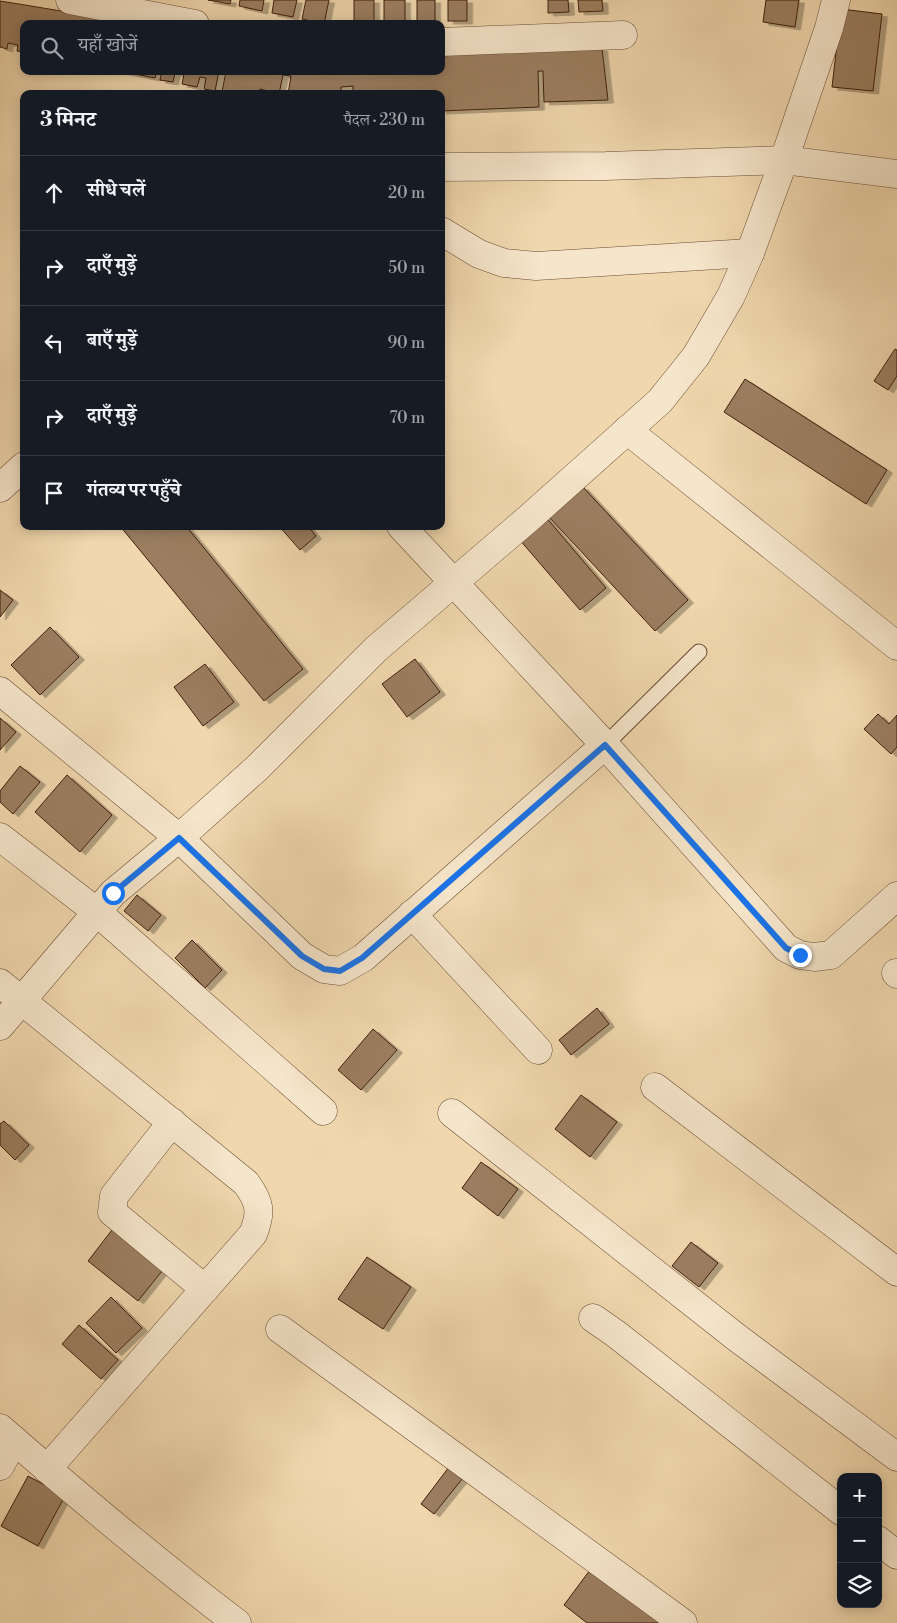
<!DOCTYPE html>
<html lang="hi">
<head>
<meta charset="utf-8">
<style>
  :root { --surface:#171b24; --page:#20242c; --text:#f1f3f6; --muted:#9ea1a6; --line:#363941 }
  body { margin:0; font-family:"Libre Bodoni","Noto Serif Devanagari",serif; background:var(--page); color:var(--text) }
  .controls { position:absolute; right:15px; bottom:15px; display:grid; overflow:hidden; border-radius:10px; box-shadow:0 2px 12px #0003 }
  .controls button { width:45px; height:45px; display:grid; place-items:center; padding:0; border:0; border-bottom:1px solid var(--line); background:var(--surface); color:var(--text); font:25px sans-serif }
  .stop { position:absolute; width:15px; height:15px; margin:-11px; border:4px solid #1a73e8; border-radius:50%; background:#fff }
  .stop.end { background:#1a73e8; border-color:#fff; box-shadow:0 1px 5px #0008 }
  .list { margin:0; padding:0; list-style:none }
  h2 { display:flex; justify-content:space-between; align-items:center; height:65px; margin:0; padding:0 20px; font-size:21px }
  h2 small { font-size:16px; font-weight:400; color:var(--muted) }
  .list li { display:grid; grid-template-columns:32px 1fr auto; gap:15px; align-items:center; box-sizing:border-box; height:75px; padding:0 20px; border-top:1px solid var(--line) }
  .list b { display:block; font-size:19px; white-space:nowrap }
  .list em { font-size:16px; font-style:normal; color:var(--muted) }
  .icon { flex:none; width:28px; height:28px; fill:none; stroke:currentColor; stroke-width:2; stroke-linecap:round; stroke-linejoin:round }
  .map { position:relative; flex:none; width:897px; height:1623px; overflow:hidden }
  .search { position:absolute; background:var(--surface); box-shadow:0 2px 12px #0003; left:20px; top:20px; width:425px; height:55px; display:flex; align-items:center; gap:12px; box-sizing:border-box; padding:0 18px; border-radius:10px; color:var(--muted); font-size:19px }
  .panel { position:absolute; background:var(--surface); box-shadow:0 2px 12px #0003; left:20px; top:90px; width:425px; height:440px; border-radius:10px }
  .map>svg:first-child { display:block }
</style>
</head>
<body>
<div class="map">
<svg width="897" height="1623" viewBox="0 0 897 1623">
  <defs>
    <filter id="shadow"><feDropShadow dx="5.5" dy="3" stdDeviation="0" flood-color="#0004"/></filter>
  </defs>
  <rect width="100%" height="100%" fill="#f0d7ad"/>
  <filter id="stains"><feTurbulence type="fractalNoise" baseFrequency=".004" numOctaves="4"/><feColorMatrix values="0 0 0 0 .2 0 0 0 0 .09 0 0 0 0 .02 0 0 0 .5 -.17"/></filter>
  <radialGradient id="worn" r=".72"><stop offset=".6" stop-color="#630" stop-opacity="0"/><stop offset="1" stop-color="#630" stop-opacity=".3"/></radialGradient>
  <g fill="#9b7e61" stroke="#3f1e0e" filter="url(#shadow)">
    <polygon points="208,0 231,0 230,4"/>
    <polygon points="240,0 264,0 262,11 239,6"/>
    <polygon points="274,0 297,0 293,17 272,13"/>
    <polygon points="306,0 329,0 324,24 302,19"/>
    <rect x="354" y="0" width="20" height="21"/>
    <rect x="384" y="0" width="21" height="21"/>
    <rect x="417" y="0" width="18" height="21"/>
    <rect x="448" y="0" width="19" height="21"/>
    <polygon points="548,0 568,0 569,12 548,13"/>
    <polygon points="578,0 602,0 603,11 579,12"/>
    <polygon points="766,0 799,0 795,27 763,22"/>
    <polygon points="0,1 25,5 139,24 24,24 24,52 17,51 18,45 8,43 7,49 0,47"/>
    <polygon points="841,9 882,14 873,91 832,87"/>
    <polygon points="602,48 608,100 544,102 543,71 538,71 539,107 441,111 441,94 419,94 419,92 413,92 413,94 353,94 353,86 341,87 341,94 288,94 291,76 283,75 279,94 268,94 268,91 260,89 259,94 229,94 222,92 226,71 441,71 441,50"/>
    <polygon points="119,71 157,71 155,78"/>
    <polygon points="162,71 219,71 215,91 204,89 206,78 200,77 197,87 182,84 184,74 175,73 173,82 160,80"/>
    <polygon points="895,349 897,350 897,376 888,390 874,381"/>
    <polygon points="745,379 887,470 866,504 724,412"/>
    <polygon points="582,486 688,600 655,631 549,517"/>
    <polygon points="545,516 606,588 580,610 519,539"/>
    <polygon points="120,526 186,526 303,669 264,701"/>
    <polygon points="279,526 308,526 316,536 300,550"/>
    <polygon points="0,590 13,600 0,617"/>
    <polygon points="50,627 79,657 40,695 11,665"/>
    <polygon points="415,659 440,692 407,717 382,684"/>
    <polygon points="205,664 234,702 203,726 174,687"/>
    <polygon points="878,714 889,724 897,715 897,747 891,754 864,729"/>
    <polygon points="0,718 16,732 0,750"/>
    <polygon points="20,766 40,782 13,814 0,802 0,791"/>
    <polygon points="67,775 112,815 80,852 35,812"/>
    <polygon points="137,895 161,915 148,931 124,911"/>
    <polygon points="192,940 222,970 205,988 175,958"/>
    <polygon points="597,1008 609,1024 571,1055 559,1040"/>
    <polygon points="373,1029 397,1050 361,1090 338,1070"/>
    <polygon points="581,1095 617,1122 590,1157 555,1129"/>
    <polygon points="4,1121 29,1145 15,1160 0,1145 0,1124"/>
    <polygon points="481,1162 518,1189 498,1216 462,1188"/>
    <polygon points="115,1226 166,1266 138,1301 88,1261"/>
    <polygon points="691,1242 718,1263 699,1287 672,1266"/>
    <polygon points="367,1257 411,1287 383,1329 338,1299"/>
    <polygon points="111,1297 142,1328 116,1353 86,1323"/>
    <polygon points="79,1325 118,1360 101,1379 62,1344"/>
    <polygon points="449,1467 463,1478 434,1514 421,1504"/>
    <polygon points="28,1476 65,1496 38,1546 1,1526"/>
    <polygon points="590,1570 660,1623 587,1623 564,1605"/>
  </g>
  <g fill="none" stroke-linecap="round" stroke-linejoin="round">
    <g stroke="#6b4c36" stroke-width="17">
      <polyline id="service" points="605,745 699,652"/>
    </g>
    <g stroke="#6b4c36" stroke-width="29">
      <g id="minor">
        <polyline points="70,0 195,24"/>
        <polyline points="441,42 623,35"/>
        <polyline points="441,167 606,166 784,160 897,174"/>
        <polyline points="441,231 479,254 504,263 536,266 750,253"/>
        <polyline points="627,430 897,646"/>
        <polyline points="0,488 24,466"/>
        <polyline points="401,526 605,745 786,948 800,955 814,957 831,955 897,896"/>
        <polyline points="0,691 179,838 302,956 324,969 340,971 363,958 605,745"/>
        <polyline points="0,837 97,912 323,1111"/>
        <polyline points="412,914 538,1050"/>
        <polyline points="896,973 897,974"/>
        <path d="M0 983 246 1183C260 1202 262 1212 253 1234L47 1469"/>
        <polyline points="0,1026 113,893 179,838 256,769 376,649 529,518 660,401 696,356 731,296 750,253 784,160 829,28 836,0"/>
        <polyline points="655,1087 897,1272"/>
        <polyline points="452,1113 736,1337 897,1457"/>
        <polyline points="172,1122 114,1196 112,1212 205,1289"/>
        <polyline points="593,1318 616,1334 841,1511"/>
        <polyline points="280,1329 683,1623"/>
        <polyline points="0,1466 14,1440"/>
        <polyline points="878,1540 897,1555"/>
      </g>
    </g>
    <g stroke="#6b4c36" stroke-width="29">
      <path id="tertiary" d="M0 1428C77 1495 155 1561 237 1623"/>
    </g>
    <use href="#service" stroke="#f5e5ca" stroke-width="15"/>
    <use href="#minor" stroke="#f5e5ca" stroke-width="28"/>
    <use href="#tertiary" stroke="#f5e5ca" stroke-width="28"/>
  </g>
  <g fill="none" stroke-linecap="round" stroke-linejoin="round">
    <polyline stroke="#1a73e8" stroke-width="6" points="113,893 179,838 302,956 324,969 340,971 362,958 605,745 786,948 800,955"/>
  </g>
  <rect width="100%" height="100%" filter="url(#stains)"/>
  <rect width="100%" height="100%" fill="url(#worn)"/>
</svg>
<div class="controls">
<button>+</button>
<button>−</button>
<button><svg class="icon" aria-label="layers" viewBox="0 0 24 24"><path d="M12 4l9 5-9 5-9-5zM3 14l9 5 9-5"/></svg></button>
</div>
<div class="stop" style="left:113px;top:893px"></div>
<div class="stop end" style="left:800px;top:955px"></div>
<div class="search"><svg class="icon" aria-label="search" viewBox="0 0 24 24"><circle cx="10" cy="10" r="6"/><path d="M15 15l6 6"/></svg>यहाँ खोजें</div>
<section class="panel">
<h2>3 मिनट<small>पैदल · 230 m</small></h2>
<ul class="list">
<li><svg class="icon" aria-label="ahead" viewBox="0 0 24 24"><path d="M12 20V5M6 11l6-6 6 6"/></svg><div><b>सीधे चलें</b></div><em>20 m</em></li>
<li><svg class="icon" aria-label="right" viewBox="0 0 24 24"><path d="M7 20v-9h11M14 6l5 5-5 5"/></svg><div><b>दाएँ मुड़ें</b></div><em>50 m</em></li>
<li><svg class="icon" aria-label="left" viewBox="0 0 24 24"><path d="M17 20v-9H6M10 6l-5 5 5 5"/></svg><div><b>बाएँ मुड़ें</b></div><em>90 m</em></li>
<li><svg class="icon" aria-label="right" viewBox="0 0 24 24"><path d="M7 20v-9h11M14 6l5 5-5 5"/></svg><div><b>दाएँ मुड़ें</b></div><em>70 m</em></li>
<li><svg class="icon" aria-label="arrive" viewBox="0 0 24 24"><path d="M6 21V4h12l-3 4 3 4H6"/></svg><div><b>गंतव्य पर पहुँचे</b></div></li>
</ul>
</section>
</div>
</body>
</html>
